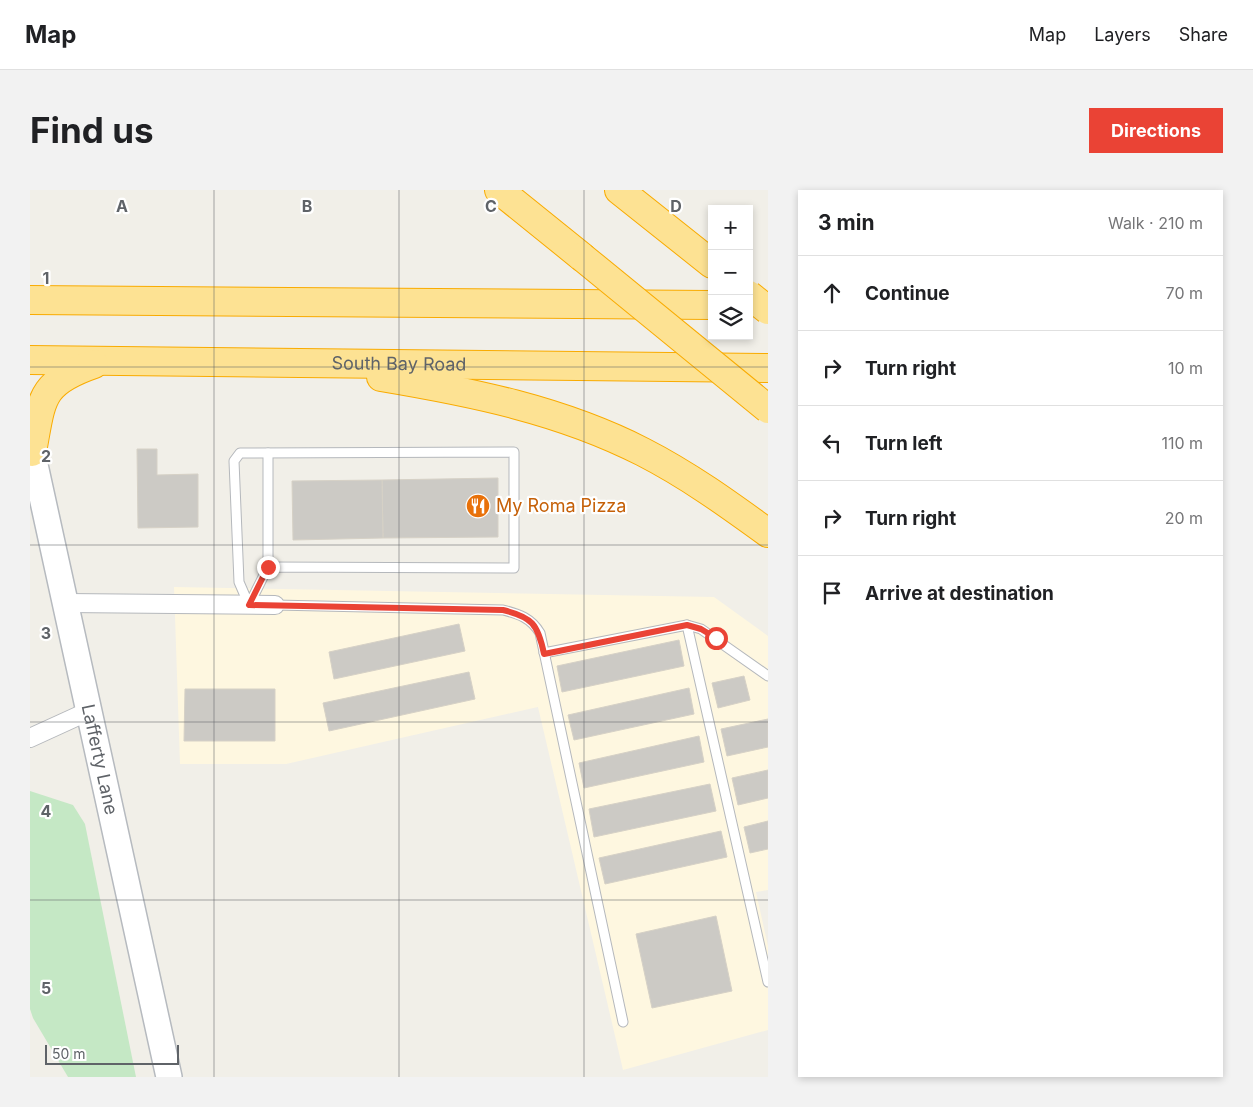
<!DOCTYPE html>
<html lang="en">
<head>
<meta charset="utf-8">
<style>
  :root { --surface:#fff; --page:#f2f2f2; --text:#202124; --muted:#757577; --line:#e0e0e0; --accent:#ea4335 }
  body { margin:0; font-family:Inter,sans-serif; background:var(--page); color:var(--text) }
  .controls { position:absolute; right:15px; top:15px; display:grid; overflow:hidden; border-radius:0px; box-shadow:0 2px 8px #0003 }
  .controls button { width:45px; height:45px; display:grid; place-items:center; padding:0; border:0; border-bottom:1px solid var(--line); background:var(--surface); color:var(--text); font:25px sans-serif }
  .scale { position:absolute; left:15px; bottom:12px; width:134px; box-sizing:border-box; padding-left:5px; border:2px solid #5f6368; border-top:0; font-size:14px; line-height:18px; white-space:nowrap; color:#5f6368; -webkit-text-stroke:4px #fff; paint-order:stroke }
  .stop { position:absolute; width:15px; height:15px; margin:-11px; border:4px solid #ea4335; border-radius:50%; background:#fff }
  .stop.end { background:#ea4335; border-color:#fff; box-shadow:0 1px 5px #0008 }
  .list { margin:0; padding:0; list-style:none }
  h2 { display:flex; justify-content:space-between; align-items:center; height:65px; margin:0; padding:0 20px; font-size:21px }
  h2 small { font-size:16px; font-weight:400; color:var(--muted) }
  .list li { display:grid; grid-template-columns:32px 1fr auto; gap:15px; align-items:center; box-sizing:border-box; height:75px; padding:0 20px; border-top:1px solid var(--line) }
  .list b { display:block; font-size:19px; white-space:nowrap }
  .list em { font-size:16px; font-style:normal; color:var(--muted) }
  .icon { flex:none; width:28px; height:28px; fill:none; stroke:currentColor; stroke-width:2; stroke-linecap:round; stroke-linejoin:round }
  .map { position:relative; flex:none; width:738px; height:887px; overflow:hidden; border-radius:0px }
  header { display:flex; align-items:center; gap:30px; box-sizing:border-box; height:70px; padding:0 25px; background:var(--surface); border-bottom:1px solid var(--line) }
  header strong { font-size:24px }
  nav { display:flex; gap:28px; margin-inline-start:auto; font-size:18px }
  .intro { display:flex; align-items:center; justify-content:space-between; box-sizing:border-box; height:120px; padding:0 30px }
  h1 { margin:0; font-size:35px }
  .button { padding:12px 22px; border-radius:0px; background:var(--accent); color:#fff; font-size:18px; font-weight:700 }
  main { display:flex; gap:30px; padding:0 30px }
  aside { flex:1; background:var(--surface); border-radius:0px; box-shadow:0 2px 8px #0003 }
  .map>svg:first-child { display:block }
</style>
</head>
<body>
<header>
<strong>Map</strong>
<nav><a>Map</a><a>Layers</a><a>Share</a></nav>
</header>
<div class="intro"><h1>Find us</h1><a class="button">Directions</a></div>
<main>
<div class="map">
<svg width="738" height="887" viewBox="0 0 738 887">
  <rect width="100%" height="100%" fill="#f1efe8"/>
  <polygon fill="#fef7e0" points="144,397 684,407 738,446 738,700 726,702 738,756 738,840 593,880 508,517 256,574 150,574"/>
  <polygon fill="#c5e8c5" points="0,601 43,615 55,634 106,887 38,887 3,828 0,819"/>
  <g fill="#cccac5" stroke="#d6d1c6">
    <polygon points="107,259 127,259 127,285 168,284 168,337 108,338"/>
    <polygon points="468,288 468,347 353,348 352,290"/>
    <polygon points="352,290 353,348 263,350 262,291"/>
    <polygon points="429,434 435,461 304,489 299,462"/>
    <polygon points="649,450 654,476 532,502 527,476"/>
    <polygon points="439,482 445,509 299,541 293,513"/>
    <polygon points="714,486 720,510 688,518 682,493"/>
    <polygon points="659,498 664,524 544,550 538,525"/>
    <polygon points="155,499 245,499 245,551 154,551"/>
    <polygon points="738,529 738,557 697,566 691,539"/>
    <polygon points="669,546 674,572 554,598 549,573"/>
    <polygon points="738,580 738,608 708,615 702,588"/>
    <polygon points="680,594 686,621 564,647 559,619"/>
    <polygon points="738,631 738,659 720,663 714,637"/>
    <polygon points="691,641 697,667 575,694 569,668"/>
    <polygon points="686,726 702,801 622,818 606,744"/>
  </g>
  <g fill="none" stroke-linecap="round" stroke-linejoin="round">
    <g stroke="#b5b8bc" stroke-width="11">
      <g id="lane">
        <polygon points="484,262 484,378 238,377 219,415 209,392 204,271 210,263"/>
        <polyline points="238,263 238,377"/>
        <path d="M245 415 473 420C489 424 501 428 510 443L593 832"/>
        <polyline points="657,435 738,792"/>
        <polyline points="514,463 657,435 671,439 738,486"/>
      </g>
    </g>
    <g stroke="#b5b8bc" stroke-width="20">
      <g id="street">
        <polyline points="36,413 245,415"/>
        <polyline points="0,548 59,521"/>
      </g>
    </g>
    <g stroke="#b6babf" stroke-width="28">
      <g id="secondary">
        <path id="s1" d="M0 252 139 887"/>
      </g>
    </g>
    <g stroke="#f9ab00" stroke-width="30">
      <g id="highway">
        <polyline points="469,0 552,67"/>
        <polyline points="589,0 682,74"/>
        <polyline points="0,110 682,115"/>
        <path id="s2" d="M0 170 738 178"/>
        <path d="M351 187C441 202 531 220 613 262 658 285 698 314 738 343"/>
        <path d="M2 262C12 209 9 193 64 174"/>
      </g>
    </g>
    <use href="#lane" stroke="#fff" stroke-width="9"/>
    <use href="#street" stroke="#fff" stroke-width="18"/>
    <use href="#secondary" stroke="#fff" stroke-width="25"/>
    <use href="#highway" stroke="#fde293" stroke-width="28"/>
    <g stroke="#f9ab00" stroke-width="30" stroke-linecap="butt">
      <g id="highway-bridge">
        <polyline points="552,67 738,219"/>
        <polyline points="719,105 738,120"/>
      </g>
    </g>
    <use href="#highway-bridge" stroke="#fde293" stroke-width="28"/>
  </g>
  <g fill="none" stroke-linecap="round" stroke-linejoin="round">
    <path stroke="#ea4335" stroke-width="6" d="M238 377 219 415 473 420C502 427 508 434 514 464L657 435 671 439 686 448"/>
  </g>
  <path fill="none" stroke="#5f6368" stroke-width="1" stroke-opacity="0.55" d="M184 0V887M369 0V887M554 0V887M0 177H738M0 355H738M0 532H738M0 710H738"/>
  <defs>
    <g id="restaurant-disc" transform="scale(1.25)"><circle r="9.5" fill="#e8710a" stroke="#fff"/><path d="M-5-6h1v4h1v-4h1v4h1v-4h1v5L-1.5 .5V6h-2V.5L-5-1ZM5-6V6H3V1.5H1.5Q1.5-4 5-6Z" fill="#fff"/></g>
  </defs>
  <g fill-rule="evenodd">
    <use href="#restaurant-disc" x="448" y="316"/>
  </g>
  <g text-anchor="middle" stroke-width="4.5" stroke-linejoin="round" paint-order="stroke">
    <g font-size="18" fill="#5f6368" stroke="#fff">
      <text dy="6" stroke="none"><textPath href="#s2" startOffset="369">South Bay Road</textPath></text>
      <text dy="6" stroke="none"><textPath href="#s1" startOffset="325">Lafferty Lane</textPath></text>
    </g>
    <g font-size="18" fill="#c56008" stroke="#fff" text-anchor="start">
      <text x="466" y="322">My Roma Pizza</text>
    </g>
  </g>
  <g font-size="16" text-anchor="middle" font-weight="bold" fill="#5f6368" stroke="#fff" stroke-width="4.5" stroke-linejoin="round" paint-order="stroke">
    <text x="92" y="22">A</text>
    <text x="277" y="22">B</text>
    <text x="461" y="22">C</text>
    <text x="646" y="22">D</text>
    <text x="16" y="94">1</text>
    <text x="16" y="272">2</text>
    <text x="16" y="449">3</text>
    <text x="16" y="627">4</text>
    <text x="16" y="804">5</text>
  </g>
</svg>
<div class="controls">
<button>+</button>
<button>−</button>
<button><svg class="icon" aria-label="layers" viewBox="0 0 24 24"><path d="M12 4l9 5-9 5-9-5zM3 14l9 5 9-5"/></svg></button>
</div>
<div class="scale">50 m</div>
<div class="stop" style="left:686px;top:448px"></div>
<div class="stop end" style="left:238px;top:377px"></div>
</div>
<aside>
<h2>3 min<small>Walk · 210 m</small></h2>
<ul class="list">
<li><svg class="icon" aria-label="ahead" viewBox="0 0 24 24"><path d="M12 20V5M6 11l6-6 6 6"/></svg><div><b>Continue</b></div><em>70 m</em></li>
<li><svg class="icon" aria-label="right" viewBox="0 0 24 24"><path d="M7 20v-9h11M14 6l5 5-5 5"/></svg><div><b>Turn right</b></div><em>10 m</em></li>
<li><svg class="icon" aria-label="left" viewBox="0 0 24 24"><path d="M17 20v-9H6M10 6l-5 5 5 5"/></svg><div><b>Turn left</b></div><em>110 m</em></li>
<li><svg class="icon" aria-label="right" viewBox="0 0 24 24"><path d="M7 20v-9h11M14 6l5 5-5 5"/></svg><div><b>Turn right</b></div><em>20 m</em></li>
<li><svg class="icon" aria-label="arrive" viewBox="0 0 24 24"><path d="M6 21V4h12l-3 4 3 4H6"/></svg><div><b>Arrive at destination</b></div></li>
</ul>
</aside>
</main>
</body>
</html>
